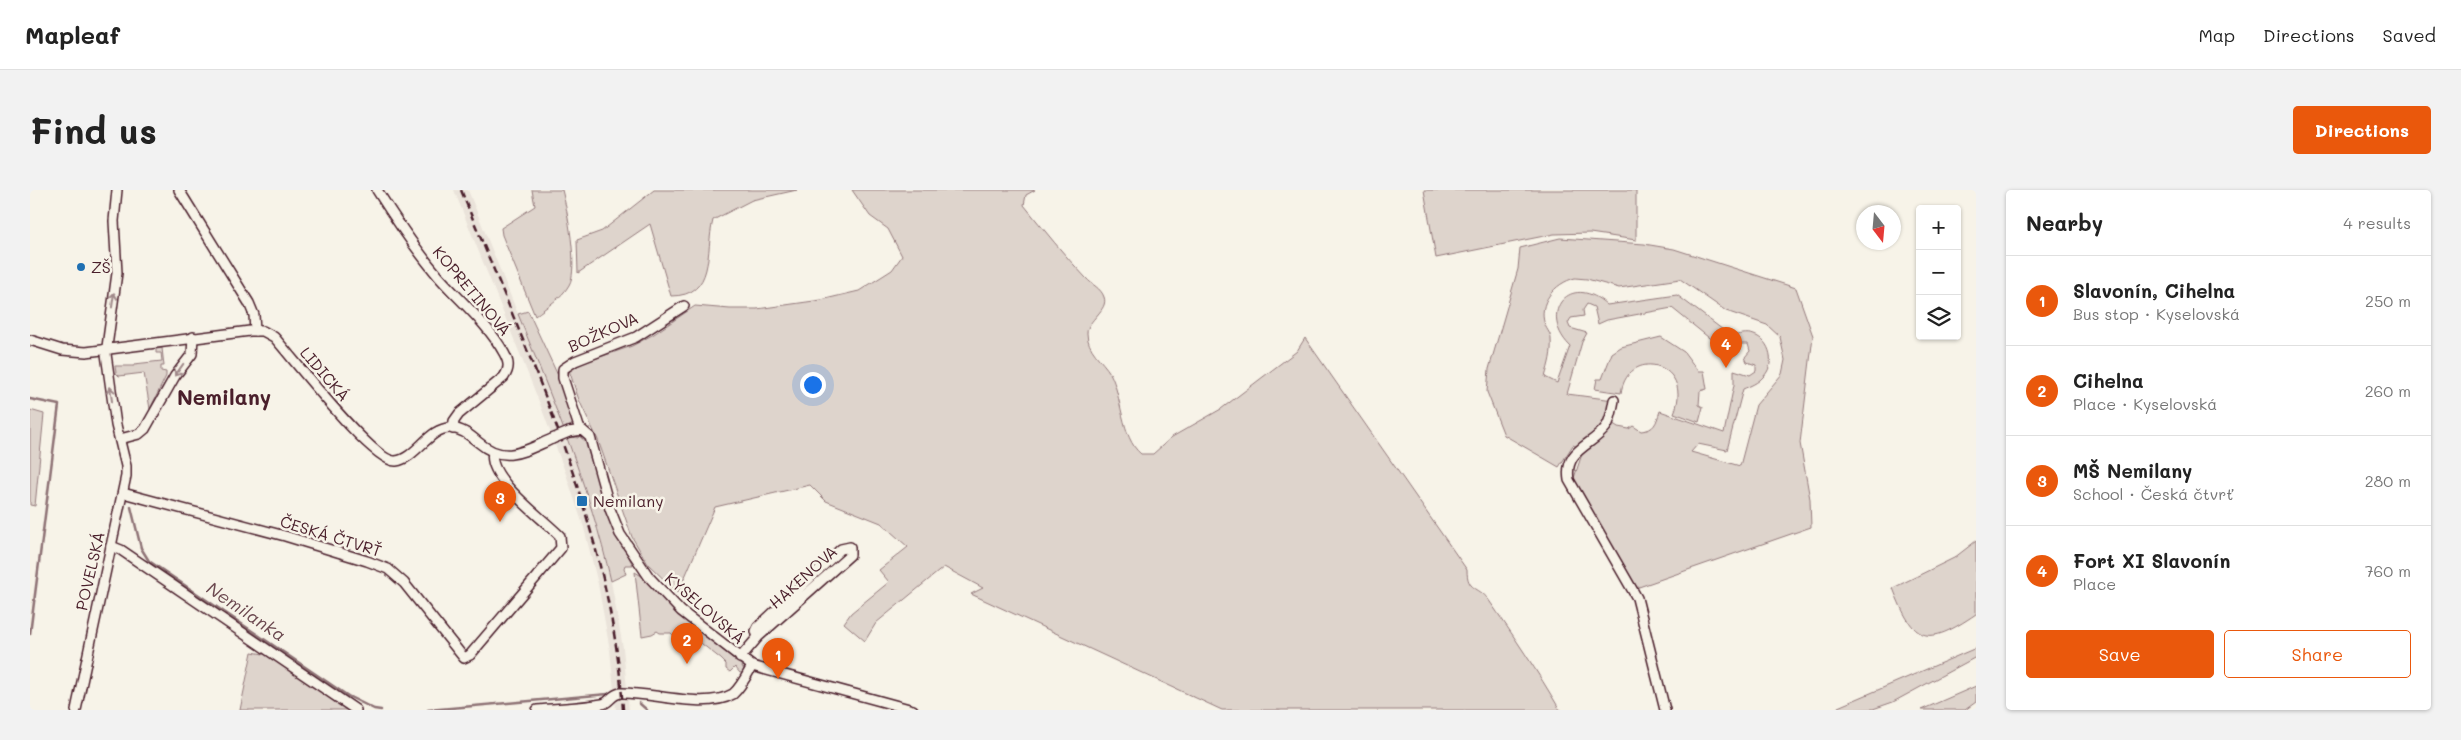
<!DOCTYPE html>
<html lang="en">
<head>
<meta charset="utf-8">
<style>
  :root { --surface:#fff; --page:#f2f2f2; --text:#222; --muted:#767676; --line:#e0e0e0; --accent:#ea580c }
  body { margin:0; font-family:Mali,sans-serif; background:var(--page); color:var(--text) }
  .controls { position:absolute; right:15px; top:15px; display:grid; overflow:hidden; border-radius:5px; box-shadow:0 1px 4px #0004 }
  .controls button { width:45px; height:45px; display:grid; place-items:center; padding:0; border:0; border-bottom:1px solid var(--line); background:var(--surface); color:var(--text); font:25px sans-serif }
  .compass { position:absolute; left:1826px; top:15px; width:45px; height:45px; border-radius:50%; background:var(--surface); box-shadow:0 1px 4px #0004; rotate:164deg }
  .you { position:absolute; left:782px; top:194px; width:18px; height:18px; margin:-12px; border:4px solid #fff; border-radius:50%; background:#1a73e8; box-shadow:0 0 0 8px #1a73e833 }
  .badge { display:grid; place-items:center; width:32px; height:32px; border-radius:50%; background:var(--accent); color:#fff; font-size:16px; font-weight:700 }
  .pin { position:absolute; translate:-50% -41px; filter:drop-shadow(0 1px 2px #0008) }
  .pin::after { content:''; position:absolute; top:26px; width:18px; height:15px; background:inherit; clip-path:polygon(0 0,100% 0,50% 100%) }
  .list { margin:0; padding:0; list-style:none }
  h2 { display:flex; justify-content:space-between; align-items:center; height:65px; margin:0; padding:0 20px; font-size:21px }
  h2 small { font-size:16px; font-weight:400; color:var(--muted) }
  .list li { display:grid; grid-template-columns:32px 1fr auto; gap:15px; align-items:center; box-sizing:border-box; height:90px; padding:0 20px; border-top:1px solid var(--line) }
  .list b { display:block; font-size:19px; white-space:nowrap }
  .list p { margin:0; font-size:16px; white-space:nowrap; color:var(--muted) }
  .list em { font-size:16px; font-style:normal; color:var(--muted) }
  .actions { display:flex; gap:10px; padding:15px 20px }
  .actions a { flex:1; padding:11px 0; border:1px solid var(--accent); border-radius:5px; text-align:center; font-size:18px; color:var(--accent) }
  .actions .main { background:var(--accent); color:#fff }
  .icon { flex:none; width:28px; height:28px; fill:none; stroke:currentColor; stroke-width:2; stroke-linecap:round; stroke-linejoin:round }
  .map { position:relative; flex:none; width:1946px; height:520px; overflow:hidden; border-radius:5px }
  header { display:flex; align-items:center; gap:30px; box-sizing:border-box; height:70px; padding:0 25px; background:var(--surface); border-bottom:1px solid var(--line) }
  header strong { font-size:24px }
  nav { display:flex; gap:28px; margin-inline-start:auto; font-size:18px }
  .intro { display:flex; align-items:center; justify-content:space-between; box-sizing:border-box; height:120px; padding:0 30px }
  h1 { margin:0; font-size:35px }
  .button { padding:12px 22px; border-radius:5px; background:var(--accent); color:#fff; font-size:18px; font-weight:700 }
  main { display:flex; gap:30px; padding:0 30px }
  aside { flex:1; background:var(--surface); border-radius:5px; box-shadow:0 1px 4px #0004 }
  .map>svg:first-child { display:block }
</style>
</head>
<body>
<header>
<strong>Mapleaf</strong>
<nav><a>Map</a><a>Directions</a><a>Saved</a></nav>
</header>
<div class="intro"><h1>Find us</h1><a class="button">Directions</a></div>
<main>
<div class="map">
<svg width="1946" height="520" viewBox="0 0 1946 520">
  <rect width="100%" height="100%" fill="#f7f3e8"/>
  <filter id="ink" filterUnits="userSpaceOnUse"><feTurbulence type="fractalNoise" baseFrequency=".02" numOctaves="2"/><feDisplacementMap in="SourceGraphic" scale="10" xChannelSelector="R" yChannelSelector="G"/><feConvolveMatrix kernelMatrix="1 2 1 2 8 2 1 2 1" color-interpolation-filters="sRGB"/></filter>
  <g filter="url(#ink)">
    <polygon fill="#eae3da" points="424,0 438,0 522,209 549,282 566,334 581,391 593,458 599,520 586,520 580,460 568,394 554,338 537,287 510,214"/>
    <g fill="#ded4cc" stroke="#947a7c" fill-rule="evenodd">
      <path d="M502 0H532C537 19 549 79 539 95 532 108 516 117 505 126L472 45 471 38 505 16Z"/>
      <path d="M624 0H767L722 10 683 30C675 62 686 106 641 106L620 34 548 83 547 50 572 41Z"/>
      <path d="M822 0H1005L996 5 994 15C1014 40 1034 65 1056 88 1062 95 1071 98 1074 107 1079 120 1057 130 1057 143 1057 160 1072 170 1080 183 1092 205 1091 248 1111 264H1123L1142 247 1191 219 1267 161 1275 148 1437 380C1437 401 1448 396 1458 409 1483 445 1508 482 1530 520H1192L941 404 953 398 914 377 846 433 835 451 814 433 821 423 859 392 849 380 878 357 851 333 796 311 780 295 685 317 648 403 618 374 602 347 568 250 549 210 539 180 553 173 602 156 624 144 665 116 700 119H727L791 110 829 101 862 80 872 66 858 39 840 26Z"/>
      <polygon points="1394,0 1606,0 1606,50 1560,43 1524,44 1406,68"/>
      <path d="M1530 48 1614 54 1644 59 1766 98 1783 146 1770 253 1780 309 1781 337 1606 398 1544 288 1552 264 1547 257 1543 255 1529 277 1474 245 1457 202 1459 179 1488 79 1490 58ZM1545 88 1557 89 1589 98 1650 89 1696 121 1737 135 1750 147 1755 170 1752 184 1726 215 1710 276 1661 262 1668 254 1697 260 1713 199C1720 196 1728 193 1733 187 1746 175 1741 151 1724 145 1717 142 1708 145 1701 146L1647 105 1577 115C1540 81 1507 123 1540 156L1527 193 1515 187C1519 174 1522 163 1521 149 1521 144 1517 140 1515 135 1507 113 1525 93 1545 88ZM1557 114 1564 117 1568 134 1577 130 1642 118 1694 160 1699 168 1711 154H1718L1720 161 1715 167 1717 172 1726 175V181L1720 185 1704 180V195L1694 243 1630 221C1626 233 1625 240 1611 241L1603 236 1599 239 1588 237 1579 231 1584 210 1537 204 1552 152 1557 143 1540 138 1538 133 1541 128 1554 126 1553 120Z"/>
      <path d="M498 121 530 190 545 232 537 238 541 247 548 248 549 246 555 251 581 333 603 375H595L594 378 596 384 581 391C560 299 523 211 488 124Z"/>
      <path d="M1631 147 1654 162 1668 181H1674L1677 199 1670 201 1669 215 1673 217 1669 232 1644 223C1665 173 1598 155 1591 203L1565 199 1567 189H1572L1582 163 1591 157Z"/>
      <polygon points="132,158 134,176 131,176 131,181 136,182 136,186 120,219 114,183 89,186 86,183 85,176 104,176 104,174 132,171 131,163 126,163 126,159"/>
      <polygon points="0,220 14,224 5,316 0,315"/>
      <path d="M1946 351V424C1896 458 1884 453 1863 398L1924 368Z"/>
      <polygon points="605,382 615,388 655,429 712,476 715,482 710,483 705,477 700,482 696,479 696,474 691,469 653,439 645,447 641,443 630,443 627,441 622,444 612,446"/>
      <polygon points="1946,458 1946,467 1863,512 1843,519 1808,520 1808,517"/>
      <polygon points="222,462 239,465 320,520 210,520"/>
      <polygon points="1946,496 1946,512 1935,520 1891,520"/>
    </g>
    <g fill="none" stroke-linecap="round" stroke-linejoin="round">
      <g stroke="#8e7275" stroke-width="2.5">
        <polyline points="0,209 29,215 0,444"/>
        <polyline points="101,317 111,358 119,371 318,506 344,519 351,520"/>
        <polyline points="609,513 617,520"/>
        <polyline points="398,520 578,504"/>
      </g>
      <g stroke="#4a1f2b" stroke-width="12">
        <g id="street">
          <polyline points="149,0 219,113 224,125 225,141"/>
          <path d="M347 0C366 30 386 60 409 87 430 111 458 134 474 163 479 172 480 178 474 187L429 224 424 231 423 239"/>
          <path d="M0 150 32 160 56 162 220 141H233L244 147C263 168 344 274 366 271 387 268 399 237 421 238 432 239 440 245 448 252 475 275 494 261 522 249"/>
          <path d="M1584 210C1582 220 1581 230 1576 237 1561 257 1534 259 1539 290L1607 408 1635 520"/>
          <polyline points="550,240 533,188 533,179 545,171 606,147 654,116"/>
          <polyline points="539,242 552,240 560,247 580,319 590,344 619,387 651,421 722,476 883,520"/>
          <polyline points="90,249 109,244 115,239 145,186 162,164 163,147"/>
          <path d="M93 303 255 346 337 371 358 379 374 393 434 468 440 465 531 358 530 346C514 329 456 288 463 262"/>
          <polyline points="81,356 91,360 326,520"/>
          <polyline points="710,468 728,447 820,365 820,357 811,359 728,437 726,441 728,447"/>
          <polyline points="46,520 96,286 96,276 86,235 76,164 87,83 84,31 87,0"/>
          <path d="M507 520C528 518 550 518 572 514 580 513 581 504 591 503 622 502 675 520 703 504 711 497 717 485 722 476"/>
        </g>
      </g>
      <use href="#street" stroke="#f7f3e8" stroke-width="9"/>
      <path stroke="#4a1f2b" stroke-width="2.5" stroke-dasharray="8 4" stroke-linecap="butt" d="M431 0C499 168 581 337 593 520"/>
      <g stroke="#4a1f2b" stroke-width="12" stroke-linecap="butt">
        <polyline id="street-bridge" points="522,249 539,242"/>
      </g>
      <use href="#street-bridge" stroke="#f7f3e8" stroke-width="9"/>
    </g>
    <defs><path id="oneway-shaft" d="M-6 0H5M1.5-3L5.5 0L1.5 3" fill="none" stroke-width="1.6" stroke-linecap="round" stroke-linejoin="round" transform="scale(1.25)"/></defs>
    <g stroke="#a0898a">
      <use href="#oneway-shaft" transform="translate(83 110) rotate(-82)"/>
      <use href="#oneway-shaft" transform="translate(149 180) rotate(125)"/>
      <use href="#oneway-shaft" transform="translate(81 204) rotate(-98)"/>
    </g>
  </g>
  <g fill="#1f6fb2" stroke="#f7f3e8" stroke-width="2">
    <circle cx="51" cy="77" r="5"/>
    <rect x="546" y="305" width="12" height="12" rx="2.5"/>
  </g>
  <g text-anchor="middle" stroke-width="5" stroke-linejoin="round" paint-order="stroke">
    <g font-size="16" fill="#4a1f2b" stroke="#f7f3e8" text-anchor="start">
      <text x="61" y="83">ZŠ</text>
      <text x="563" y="317">Nemilany</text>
    </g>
    <g font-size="16" fill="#4a1f2b" stroke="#f7f3e8">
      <text transform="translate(442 101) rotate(50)" y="6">KOPRETINOVÁ</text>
      <text transform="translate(573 142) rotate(-24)" y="6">BOŽKOVA</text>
      <text transform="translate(295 184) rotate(49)" y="6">LIDICKÁ</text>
      <text transform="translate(301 346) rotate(17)" y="6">ČESKÁ ČTVRŤ</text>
      <text transform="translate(60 381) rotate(-77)" y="6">POVELSKÁ</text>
      <text transform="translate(773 387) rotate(-42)" y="6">HAKENOVA</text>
      <text transform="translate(675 418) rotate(41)" y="6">KYSELOVSKÁ</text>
    </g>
    <g font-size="18" font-style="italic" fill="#6c4950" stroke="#f7f3e8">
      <text transform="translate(216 422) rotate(34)" y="6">Nemilanka</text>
    </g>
    <g font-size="21" font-weight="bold" fill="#4a1f2b" stroke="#f7f3e8">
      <text x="194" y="215">Nemilany</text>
    </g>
  </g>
</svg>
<div class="controls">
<button>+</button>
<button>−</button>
<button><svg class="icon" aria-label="layers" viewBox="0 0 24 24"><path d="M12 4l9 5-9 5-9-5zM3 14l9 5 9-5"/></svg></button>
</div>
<svg class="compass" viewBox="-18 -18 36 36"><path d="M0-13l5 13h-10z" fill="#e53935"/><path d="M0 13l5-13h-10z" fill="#767676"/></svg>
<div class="you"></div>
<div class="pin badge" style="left:748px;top:489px">1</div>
<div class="pin badge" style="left:657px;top:474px">2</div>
<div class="pin badge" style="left:470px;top:332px">3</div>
<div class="pin badge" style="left:1696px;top:178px">4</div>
</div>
<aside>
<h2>Nearby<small>4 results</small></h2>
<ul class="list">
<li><span class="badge">1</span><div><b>Slavonín, Cihelna</b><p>Bus stop · Kyselovská</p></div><em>250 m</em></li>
<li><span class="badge">2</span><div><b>Cihelna</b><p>Place · Kyselovská</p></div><em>260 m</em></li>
<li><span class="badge">3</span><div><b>MŠ Nemilany</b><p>School · Česká čtvrť</p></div><em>280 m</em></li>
<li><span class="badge">4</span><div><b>Fort XI Slavonín</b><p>Place</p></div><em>760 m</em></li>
</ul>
<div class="actions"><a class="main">Save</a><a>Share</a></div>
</aside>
</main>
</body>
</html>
